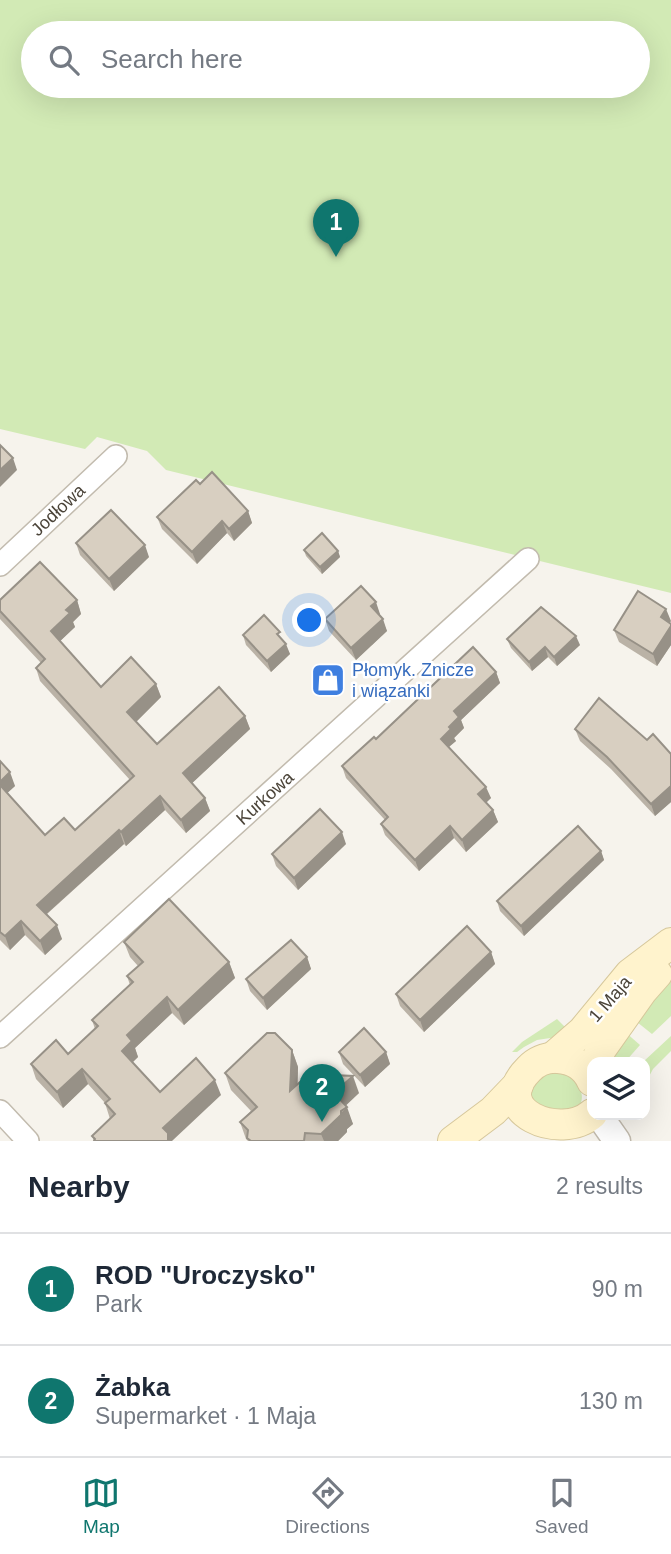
<!DOCTYPE html>
<html lang="en">
<head>
<meta charset="utf-8">
<style>
  :root { --surface:#fff; --page:#f2f2f3; --text:#1f2937; --muted:#747a83; --line:#e0e1e3; --accent:#0f766e }
  body { margin:0; font-family:Arial,sans-serif; background:var(--page); color:var(--text) }
  .controls { position:absolute; right:21px; bottom:21px; display:grid; overflow:hidden; border-radius:14px; box-shadow:0 7px 28px #0002 }
  .controls button { width:63px; height:63px; display:grid; place-items:center; padding:0; border:0; border-bottom:2px solid var(--line); background:var(--surface); color:var(--text); font:35px sans-serif }
  .you { position:absolute; left:310px; top:621px; width:24px; height:24px; margin:-18px; border:5px solid #fff; border-radius:50%; background:#1a73e8; box-shadow:0 0 0 10px #1a73e833 }
  .badge { display:grid; place-items:center; width:46px; height:46px; border-radius:50%; background:var(--accent); color:#fff; font-size:23px; font-weight:700 }
  .pin { position:absolute; translate:-50% -58px; filter:drop-shadow(0 2px 4px #0008) }
  .pin::after { content:''; position:absolute; top:37px; width:24px; height:21px; background:inherit; clip-path:polygon(0 0,100% 0,50% 100%) }
  .list { margin:0; padding:0; list-style:none }
  h2 { display:flex; justify-content:space-between; align-items:center; height:91px; margin:0; padding:0 28px; font-size:30px }
  h2 small { font-size:23px; font-weight:400; color:var(--muted) }
  .list li { display:grid; grid-template-columns:46px 1fr auto; gap:21px; align-items:center; box-sizing:border-box; height:112px; padding:0 28px; border-top:2px solid var(--line) }
  .list b { display:block; font-size:26px; white-space:nowrap }
  .list p { margin:0; font-size:23px; white-space:nowrap; color:var(--muted) }
  .list em { font-size:23px; font-style:normal; color:var(--muted) }
  .icon { flex:none; width:38px; height:38px; fill:none; stroke:currentColor; stroke-width:2; stroke-linecap:round; stroke-linejoin:round }
  .map { position:relative; flex:none; width:671px; height:1141px; overflow:hidden }
  .search { position:absolute; background:var(--surface); box-shadow:0 7px 28px #0002; left:21px; right:21px; top:21px; height:77px; display:flex; align-items:center; gap:18px; box-sizing:border-box; padding:0 24px; border-radius:38px; color:var(--muted); font-size:26px }
  .sheet { height:315px; background:var(--surface) }
  nav { display:flex; justify-content:space-around; align-items:center; box-sizing:border-box; height:98px; border-top:2px solid var(--line); background:var(--surface); font-size:19px; color:var(--muted) }
  nav a { display:grid; justify-items:center; gap:4px }
  nav .on { color:var(--accent) }
  .map>svg:first-child { display:block }
</style>
</head>
<body>
<div class="map">
<svg width="671" height="1141" viewBox="0 0 671 1141">
  <rect width="100%" height="100%" fill="#f6f3ec"/>
  <g fill="#d2eab5" fill-rule="evenodd">
    <path d="M0 0H671V593L166 470 147 451 97 437 85 449 0 429ZM33 33H638V86H33Z"/>
    <polygon points="671,975 671,1016 652,1034 632,1018"/>
    <polygon points="557,1019 567,1029 557,1037 537,1040 524,1047 517,1052 512,1052 522,1042"/>
    <polygon points="624,1031 640,1045 625,1062 611,1062"/>
    <polygon points="671,1036 671,1051 653,1069 645,1084 645,1062 643,1062"/>
    <path d="M547 1071 567 1072C582 1089 588 1096 574 1116L531 1105 532 1085Z"/>
  </g>
  <g fill="none" stroke-linecap="round" stroke-linejoin="round">
    <g stroke="#c2bbae" stroke-width="24">
      <g id="minor">
        <polyline points="0,565 116,456"/>
        <polyline points="0,1037 528,559"/>
        <polyline points="0,1111 28,1141"/>
      </g>
    </g>
    <g stroke="#c2bbae" stroke-width="29">
      <polyline id="tertiary" points="602,1115 603,1121 617,1141"/>
    </g>
    <g stroke="#d6c79b" stroke-width="32">
      <g id="secondary">
        <polyline points="552,1058 583,1031 630,974 671,943"/>
        <polyline points="596,1062 601,1049 642,991 657,974"/>
        <path d="M592 1081C586 1067 573 1059 558 1058 547 1057 537 1061 529 1069 486 1112 561 1141 592 1114"/>
        <polyline points="453,1141 493,1111 518,1085"/>
      </g>
    </g>
    <use href="#minor" stroke="#fff" stroke-width="21"/>
    <use href="#tertiary" stroke="#fff" stroke-width="26"/>
    <use href="#secondary" stroke="#fff3cd" stroke-width="30"/>
  </g>
  <g fill="#bab2a6">
    <polygon points="200,484 248,511 252,523 234,541 227,533 197,564 162,529 157,517"/>
    <polygon points="76,543 149,557 114,591 80,555"/>
    <polygon points="304,550 338,551 340,557 322,574 306,556"/>
    <polygon points="0,600 77,600 81,614 73,622 75,627 60,641 101,687 156,684 161,697 136,722 157,744 245,716 250,729 192,783 205,798 210,811 186,833 165,810 126,846 124,844 47,914 62,939 45,955 25,935 10,950 0,940 0,761 15,786 7,793 45,835 75,830 130,780 40,681 36,668 41,663 0,619"/>
    <polygon points="380,614 379,615 387,631 356,660 329,631 325,619"/>
    <polygon points="671,621 669,623 671,624 671,645 657,666 619,642 614,630"/>
    <polygon points="243,635 283,641 290,654 271,672 246,645"/>
    <polygon points="507,639 580,645 557,666 548,657 532,671 511,648"/>
    <polygon points="496,672 500,683 461,720 464,728 454,738 456,741 449,747 491,798 486,802 493,810 498,822 466,852 454,838 419,871 385,835 381,824 385,820 346,778 342,766"/>
    <polygon points="575,729 647,740 671,754 671,802 655,816 611,769 580,741"/>
    <polygon points="346,844 298,890 276,866 272,854"/>
    <polygon points="601,851 604,860 524,936 500,911 497,901"/>
    <polygon points="124,942 229,962 235,978 184,1025 172,1013 135,1048 138,1057 132,1062 160,1092 221,1095 94,1141 92,1136 110,1119 105,1103 88,1084 63,1108 36,1079 31,1064 68,1054 95,1029 92,1020 130,985 127,976 138,966 130,957"/>
    <polygon points="491,952 495,964 424,1032 400,1006 396,994"/>
    <polygon points="307,957 311,969 267,1010 250,991 246,979"/>
    <polygon points="292,1050 298,1067 297,1085 359,1093 345,1106 353,1124 347,1129 347,1132 338,1141 248,1141 246,1139 240,1122 251,1111 231,1090 225,1073"/>
    <polygon points="339,1052 386,1052 390,1064 365,1087 343,1064"/>
  </g>
  <g fill="#979187">
    <polygon points="13,458 17,470 0,487 0,470"/>
    <polygon points="248,511 252,523 234,541 229,529"/>
    <polygon points="222,521 227,533 197,564 192,552"/>
    <polygon points="145,545 149,557 114,591 109,579"/>
    <polygon points="338,551 340,557 322,574 320,567"/>
    <polygon points="77,600 81,614 73,622 75,627 56,645 51,631 66,610"/>
    <polygon points="376,602 380,614 375,618 371,606"/>
    <polygon points="666,609 671,621 665,629 661,617"/>
    <polygon points="383,619 387,631 356,660 351,648"/>
    <polygon points="671,626 671,645 657,666 653,654"/>
    <polygon points="576,636 580,645 557,666 554,657"/>
    <polygon points="286,644 290,654 271,672 267,661"/>
    <polygon points="545,647 548,657 532,671 529,662"/>
    <polygon points="496,672 500,683 461,720 464,728 454,738 456,741 445,750 441,739 449,727 454,711"/>
    <polygon points="156,684 161,697 132,726 127,712"/>
    <polygon points="245,716 250,729 188,787 183,773"/>
    <polygon points="10,772 15,786 3,797 0,788 0,782"/>
    <polygon points="671,786 671,802 655,816 651,804"/>
    <polygon points="486,787 491,798 483,806 478,794"/>
    <polygon points="160,796 165,810 126,846 121,832"/>
    <polygon points="205,798 210,811 186,833 181,820"/>
    <polygon points="493,810 498,822 466,852 462,840"/>
    <polygon points="450,826 454,838 419,871 415,860"/>
    <polygon points="119,830 124,844 42,918 37,905"/>
    <polygon points="342,832 346,844 298,890 294,878"/>
    <polygon points="601,851 604,860 524,936 521,926"/>
    <polygon points="21,921 25,935 10,950 5,936"/>
    <polygon points="57,925 62,939 45,955 40,941"/>
    <polygon points="491,952 495,964 424,1032 420,1020"/>
    <polygon points="307,957 311,969 267,1010 263,998"/>
    <polygon points="229,962 235,978 184,1025 178,1010"/>
    <polygon points="167,997 172,1013 135,1048 138,1057 128,1067 122,1051 127,1035"/>
    <polygon points="292,1050 298,1067 297,1108 290,1091"/>
    <polygon points="386,1052 390,1064 365,1087 360,1075"/>
    <polygon points="82,1069 88,1084 63,1108 57,1092"/>
    <polygon points="353,1076 359,1093 340,1111 334,1093"/>
    <polygon points="215,1080 221,1095 172,1141 168,1141 163,1128"/>
    <polygon points="347,1107 353,1124 347,1129 347,1132 338,1141 324,1141 321,1134"/>
  </g>
  <g fill="#d8cfc1" stroke="#979187" stroke-width="2">
    <polygon points="0,445 13,458 0,470"/>
    <polygon points="212,472 248,511 229,529 222,521 192,552 157,517 196,480 200,484"/>
    <polygon points="111,510 145,545 109,579 76,543"/>
    <polygon points="322,533 338,551 320,567 304,550"/>
    <polygon points="40,562 77,600 66,610 70,613 51,631 101,687 131,657 156,684 127,712 157,744 219,687 245,716 183,773 205,798 181,820 160,796 121,832 119,830 37,905 57,925 40,941 21,921 5,936 0,932 0,785 45,835 64,818 75,830 134,776 36,668 45,659 0,611 0,600"/>
    <polygon points="361,586 376,602 371,606 383,619 351,648 325,619"/>
    <polygon points="638,591 666,609 661,617 671,624 671,626 653,654 614,630"/>
    <polygon points="541,607 576,636 554,657 545,647 529,662 507,639"/>
    <polygon points="264,615 280,632 277,634 286,644 267,661 243,635"/>
    <polygon points="473,647 496,672 454,711 459,717 449,727 451,729 441,739 486,787 478,794 493,810 462,840 450,826 415,860 381,824 388,817 342,766 374,737 376,739"/>
    <polygon points="599,698 647,740 653,734 671,754 671,786 651,804 607,757 575,729"/>
    <polygon points="0,761 10,772 0,782"/>
    <polygon points="320,809 342,832 294,878 272,854"/>
    <polygon points="578,826 601,851 521,926 497,901"/>
    <polygon points="169,899 229,962 178,1010 167,997 127,1035 132,1041 122,1051 160,1092 196,1058 215,1080 163,1128 168,1133 168,1141 94,1141 95,1139 92,1136 115,1114 105,1103 110,1099 82,1069 57,1092 31,1064 56,1040 68,1054 98,1026 92,1020 133,982 127,976 143,962 124,942"/>
    <polygon points="467,926 491,952 420,1020 396,994"/>
    <polygon points="291,940 307,957 263,998 246,979"/>
    <polygon points="364,1028 386,1052 360,1075 339,1052"/>
    <polygon points="267,1033 275,1033 292,1050 290,1091 309,1074 353,1076 334,1093 347,1107 341,1111 341,1115 321,1134 305,1133 304,1141 251,1141 247,1138 248,1130 240,1122 257,1107 225,1073"/>
  </g>
  <defs>
    <g id="shop-square" transform="scale(1.75)"><rect x="-9" y="-9" width="18" height="18" rx="4" fill="#3f7fe0" stroke="#fff"/><path d="M-5-2.5h2.3a2.7 3.5 0 0 1 5.4 0H5L5.5 6h-11ZM-1.5-2.5h3a1.5 2.3 0 0 0-3 0Z" fill="#fff"/></g>
  </defs>
  <g fill-rule="evenodd">
    <use href="#shop-square" x="328" y="680"/>
  </g>
  <g text-anchor="middle" stroke-width="5" stroke-linejoin="round" paint-order="stroke">
    <g font-size="18" fill="#4b4439" stroke="#fff">
      <text transform="translate(58 510) rotate(-43)" y="6">Jodłowa</text>
      <text transform="translate(265 798) rotate(-42)" y="6">Kurkowa</text>
      <text transform="translate(610 999) rotate(-49)" y="6">1 Maja</text>
    </g>
    <g font-size="18" fill="#366cbe" stroke="#fff" text-anchor="start">
      <text x="352" y="676">Płomyk. Znicze<tspan x="352" dy="21">i wiązanki</tspan></text>
    </g>
  </g>
</svg>
<div class="controls">
<button><svg class="icon" aria-label="layers" viewBox="0 0 24 24"><path d="M12 4l9 5-9 5-9-5zM3 14l9 5 9-5"/></svg></button>
</div>
<div class="you"></div>
<div class="pin badge" style="left:336px;top:257px">1</div>
<div class="pin badge" style="left:322px;top:1122px">2</div>
<div class="search"><svg class="icon" aria-label="search" viewBox="0 0 24 24"><circle cx="10" cy="10" r="6"/><path d="M15 15l6 6"/></svg>Search here</div>
</div>
<section class="sheet">
<h2>Nearby<small>2 results</small></h2>
<ul class="list">
<li><span class="badge">1</span><div><b>ROD &quot;Uroczysko&quot;</b><p>Park</p></div><em>90 m</em></li>
<li><span class="badge">2</span><div><b>Żabka</b><p>Supermarket · 1 Maja</p></div><em>130 m</em></li>
</ul>
</section>
<nav>
<a class="on"><svg class="icon" aria-label="map" viewBox="0 0 24 24"><path d="M3 6l6-2 6 2 6-2v14l-6 2-6-2-6 2zM9 4v14M15 6v14"/></svg>Map</a>
<a><svg class="icon" aria-label="directions" viewBox="0 0 24 24"><path d="M12 3l9 9-9 9-9-9zM9 14v-3h6M13 9l2 2-2 2"/></svg>Directions</a>
<a><svg class="icon" aria-label="saved" viewBox="0 0 24 24"><path d="M7 4h10v16l-5-4-5 4z"/></svg>Saved</a>
</nav>
</body>
</html>
